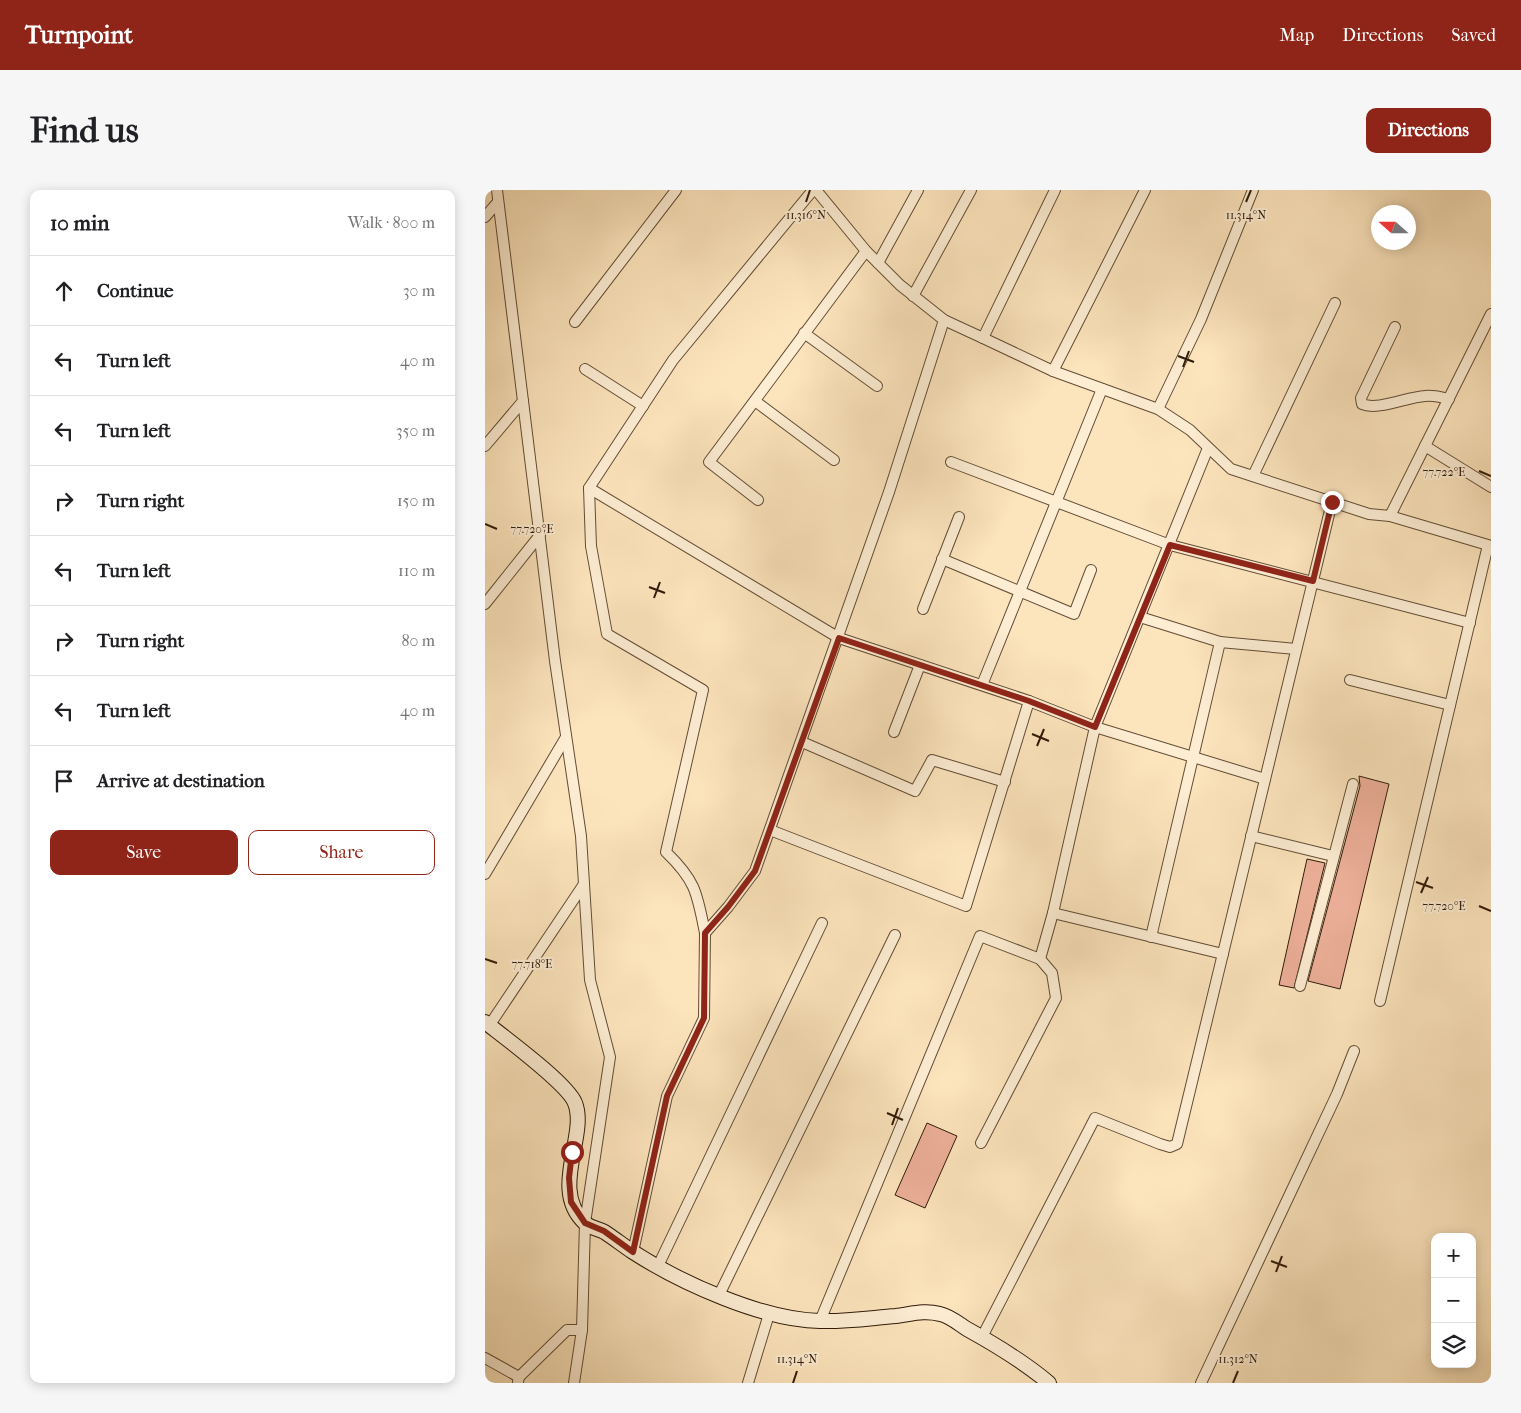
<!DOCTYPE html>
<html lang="en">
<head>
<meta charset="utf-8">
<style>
  :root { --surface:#fff; --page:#f6f6f6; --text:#202124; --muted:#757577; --line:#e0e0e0; --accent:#8f2418 }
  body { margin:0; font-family:"IM FELL French Canon",serif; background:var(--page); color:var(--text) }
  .controls { position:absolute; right:15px; bottom:15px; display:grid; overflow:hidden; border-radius:10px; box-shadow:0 2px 12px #0003 }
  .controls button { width:45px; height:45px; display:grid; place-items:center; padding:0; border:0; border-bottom:1px solid var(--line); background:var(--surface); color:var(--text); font:25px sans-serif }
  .compass { position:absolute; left:886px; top:15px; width:45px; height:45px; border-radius:50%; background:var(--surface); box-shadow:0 2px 12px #0003; rotate:291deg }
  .stop { position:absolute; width:15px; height:15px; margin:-11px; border:4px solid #8f2418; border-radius:50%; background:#fff }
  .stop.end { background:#8f2418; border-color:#fff; box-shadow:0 1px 5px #0008 }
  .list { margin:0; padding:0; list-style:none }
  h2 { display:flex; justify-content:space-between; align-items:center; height:65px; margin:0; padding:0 20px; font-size:21px }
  h2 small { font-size:16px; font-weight:400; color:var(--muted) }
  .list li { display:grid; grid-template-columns:32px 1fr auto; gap:15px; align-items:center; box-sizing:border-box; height:70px; padding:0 20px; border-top:1px solid var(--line) }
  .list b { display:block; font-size:19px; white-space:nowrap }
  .list em { font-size:16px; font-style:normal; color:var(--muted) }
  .actions { display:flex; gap:10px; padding:15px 20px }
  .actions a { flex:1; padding:11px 0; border:1px solid var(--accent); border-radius:10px; text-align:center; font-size:18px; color:var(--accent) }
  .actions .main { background:var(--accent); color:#fff }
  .icon { flex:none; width:28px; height:28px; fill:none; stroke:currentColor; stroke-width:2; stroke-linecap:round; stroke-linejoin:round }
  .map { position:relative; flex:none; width:1006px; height:1193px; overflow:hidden; border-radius:10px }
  header { display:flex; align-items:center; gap:30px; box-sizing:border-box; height:70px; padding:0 25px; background:var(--accent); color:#fff }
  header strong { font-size:24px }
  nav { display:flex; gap:28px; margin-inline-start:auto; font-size:18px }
  .intro { display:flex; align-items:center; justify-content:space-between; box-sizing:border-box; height:120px; padding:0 30px }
  h1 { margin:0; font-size:35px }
  .button { padding:12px 22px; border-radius:10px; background:var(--accent); color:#fff; font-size:18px; font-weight:700 }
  main { display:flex; gap:30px; padding:0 30px }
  aside { flex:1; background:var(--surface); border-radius:10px; box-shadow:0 2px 12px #0003 }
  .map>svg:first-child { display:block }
</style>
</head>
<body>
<header>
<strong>Turnpoint</strong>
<nav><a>Map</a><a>Directions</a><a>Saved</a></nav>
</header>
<div class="intro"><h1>Find us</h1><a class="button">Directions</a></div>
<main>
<aside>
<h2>10 min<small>Walk · 800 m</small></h2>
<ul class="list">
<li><svg class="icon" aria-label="ahead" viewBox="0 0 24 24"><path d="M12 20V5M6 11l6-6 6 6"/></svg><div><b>Continue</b></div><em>30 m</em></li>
<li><svg class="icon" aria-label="left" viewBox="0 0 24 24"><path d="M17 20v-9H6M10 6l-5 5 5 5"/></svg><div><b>Turn left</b></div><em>40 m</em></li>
<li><svg class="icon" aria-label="left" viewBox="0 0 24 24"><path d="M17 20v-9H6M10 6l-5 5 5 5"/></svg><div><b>Turn left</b></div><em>350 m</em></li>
<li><svg class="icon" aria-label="right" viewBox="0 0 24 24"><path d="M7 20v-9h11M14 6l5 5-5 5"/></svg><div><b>Turn right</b></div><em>150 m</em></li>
<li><svg class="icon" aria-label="left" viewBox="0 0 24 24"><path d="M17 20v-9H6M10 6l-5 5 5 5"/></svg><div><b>Turn left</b></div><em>110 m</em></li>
<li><svg class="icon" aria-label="right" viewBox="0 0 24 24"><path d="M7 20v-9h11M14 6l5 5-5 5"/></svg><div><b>Turn right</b></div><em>80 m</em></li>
<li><svg class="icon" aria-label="left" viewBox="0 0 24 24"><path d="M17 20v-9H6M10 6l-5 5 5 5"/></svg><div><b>Turn left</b></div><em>40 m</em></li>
<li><svg class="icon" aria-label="arrive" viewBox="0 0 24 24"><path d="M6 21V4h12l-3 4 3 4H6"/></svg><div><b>Arrive at destination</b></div></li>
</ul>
<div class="actions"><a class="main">Save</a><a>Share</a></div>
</aside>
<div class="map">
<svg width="1006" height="1193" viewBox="0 0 1006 1193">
  <rect width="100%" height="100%" fill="#fce4bc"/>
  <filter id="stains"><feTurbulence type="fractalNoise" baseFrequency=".004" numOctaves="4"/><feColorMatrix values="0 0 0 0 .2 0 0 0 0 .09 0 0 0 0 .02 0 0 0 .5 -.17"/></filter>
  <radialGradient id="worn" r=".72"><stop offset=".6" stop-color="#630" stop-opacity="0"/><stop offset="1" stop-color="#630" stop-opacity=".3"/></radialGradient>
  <g fill="#edaf99" stroke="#2f1a08">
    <polygon points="874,586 904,594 855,799 823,791 875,596"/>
    <polygon points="822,669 840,673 809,798 794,795"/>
    <polygon points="442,933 472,946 440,1018 410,1005"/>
  </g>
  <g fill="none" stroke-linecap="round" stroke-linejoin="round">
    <g stroke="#624c35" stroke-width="12">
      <g id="street">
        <polyline points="12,0 70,471 96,646 105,790 125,867 100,1033 97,1140 89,1193"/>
        <polyline points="328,0 188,170 104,298 354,448 544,511"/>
        <polyline points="331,0 381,61 415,95 459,130 498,148 570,0"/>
        <polyline points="0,27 13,12"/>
        <polyline points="393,73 433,0"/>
        <polyline points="428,106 486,0"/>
        <polyline points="90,132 191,0"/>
        <path d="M910 137 876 208 877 214C892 221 922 207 940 206 947 205 956 207 964 209"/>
        <polyline points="319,143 392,196"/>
        <polyline points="498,148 568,181 673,219 705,240 746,279 884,324 905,326 1006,124"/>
        <polyline points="100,179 158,216"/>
        <polyline points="568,181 660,0"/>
        <polyline points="270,211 349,270"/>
        <polyline points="673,219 716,129 768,0"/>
        <polyline points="0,256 38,211"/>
        <polyline points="940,256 1006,297"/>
        <polyline points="466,272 685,355 985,433"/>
        <polyline points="768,286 850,113"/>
        <path d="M104 298 106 356 122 444 218 500 181 662C211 691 212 703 220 743"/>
        <polyline points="273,310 224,272 381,61"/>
        <polyline points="457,369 589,424 606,380"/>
        <polyline points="0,414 55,345"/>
        <polyline points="438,419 474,327"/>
        <polyline points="655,427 735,452"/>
        <polyline points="865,490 965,515"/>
        <polyline points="497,495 617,199"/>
        <polyline points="409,542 435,475"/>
        <polyline points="317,552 430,601 447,570 520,592"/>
        <polyline points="285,640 481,716 544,511 610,537 780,589"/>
        <polyline points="766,646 848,666"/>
        <polyline points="0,684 81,547"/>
        <polyline points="568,723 738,764"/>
        <polyline points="666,747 735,452 811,459"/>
        <polyline points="815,796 868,594"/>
        <polyline points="895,811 1003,355 905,326"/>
        <polyline points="4,836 99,694"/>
        <polyline points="496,953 571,808 567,783 555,769"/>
        <polyline points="148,1062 182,906 219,828 220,743 243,717 270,681 404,302 459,130"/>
        <polyline points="173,1076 337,733"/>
        <polyline points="234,1105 410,745"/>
        <polyline points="335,1131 495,746 555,769 568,723 610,537 723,258"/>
        <polyline points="497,1147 610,928 675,954 685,957 692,954 847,312"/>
        <polyline points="0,1168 34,1187 33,1192"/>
        <polyline points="34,1187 82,1140 97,1140"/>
        <polyline points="263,1193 284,1124"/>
        <polyline points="716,1193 852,904 869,861"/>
      </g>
    </g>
    <g stroke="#2f1a08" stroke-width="16">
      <path id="secondary" d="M0 832C19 847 83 894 90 913 103 945 64 1000 100 1033 105 1038 115 1039 121 1043 130 1049 139 1056 148 1062 196 1093 278 1130 335 1131 360 1132 386 1128 411 1126 427 1124 439 1120 455 1124 465 1126 474 1134 482 1139 511 1155 538 1171 564 1193"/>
    </g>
    <use href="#street" stroke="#fdedd3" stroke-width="10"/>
    <use href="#secondary" stroke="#fdedd3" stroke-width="14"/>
  </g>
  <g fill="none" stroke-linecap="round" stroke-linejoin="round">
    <polyline stroke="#8f2418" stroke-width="6" points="87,962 84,988 86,1012 100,1033 119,1041 148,1062 182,906 219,828 220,743 243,717 270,681 354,448 544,511 610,537 685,355 828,391 847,312"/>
  </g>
  <path fill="none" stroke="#2f1a08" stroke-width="2" d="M321 12 325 0M761 12 766 0M693 166 709 172M698 177 704 161M994 281 1006 286M0 334 12 339M164 397 180 403M169 408 175 392M547 544 564 551M552 556 559 539M931 692 948 698M936 703 943 687M994 716 1006 721M0 769 12 773M402 923 418 930M407 935 413 918M786 1071 802 1077M791 1082 797 1066M308 1193 312 1181M748 1193 753 1181"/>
  <g font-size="12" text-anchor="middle" fill="#2f1a08" stroke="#fdedd3" stroke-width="4" stroke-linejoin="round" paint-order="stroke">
    <text x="321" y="29">11.316°N</text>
    <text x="761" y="29">11.314°N</text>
    <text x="959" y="286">77.722°E</text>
    <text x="47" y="343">77.720°E</text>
    <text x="959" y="720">77.720°E</text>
    <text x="47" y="778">77.718°E</text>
    <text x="312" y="1173">11.314°N</text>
    <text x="753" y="1173">11.312°N</text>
  </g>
  <rect width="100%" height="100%" filter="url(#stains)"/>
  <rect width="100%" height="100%" fill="url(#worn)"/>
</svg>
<div class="controls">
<button>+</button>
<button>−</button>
<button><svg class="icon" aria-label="layers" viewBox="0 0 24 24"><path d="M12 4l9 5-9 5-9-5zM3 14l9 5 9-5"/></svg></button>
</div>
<svg class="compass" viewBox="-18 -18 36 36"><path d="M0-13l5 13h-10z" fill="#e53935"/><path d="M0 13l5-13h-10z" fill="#757577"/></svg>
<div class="stop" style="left:87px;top:962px"></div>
<div class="stop end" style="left:847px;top:312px"></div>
</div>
</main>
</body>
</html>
